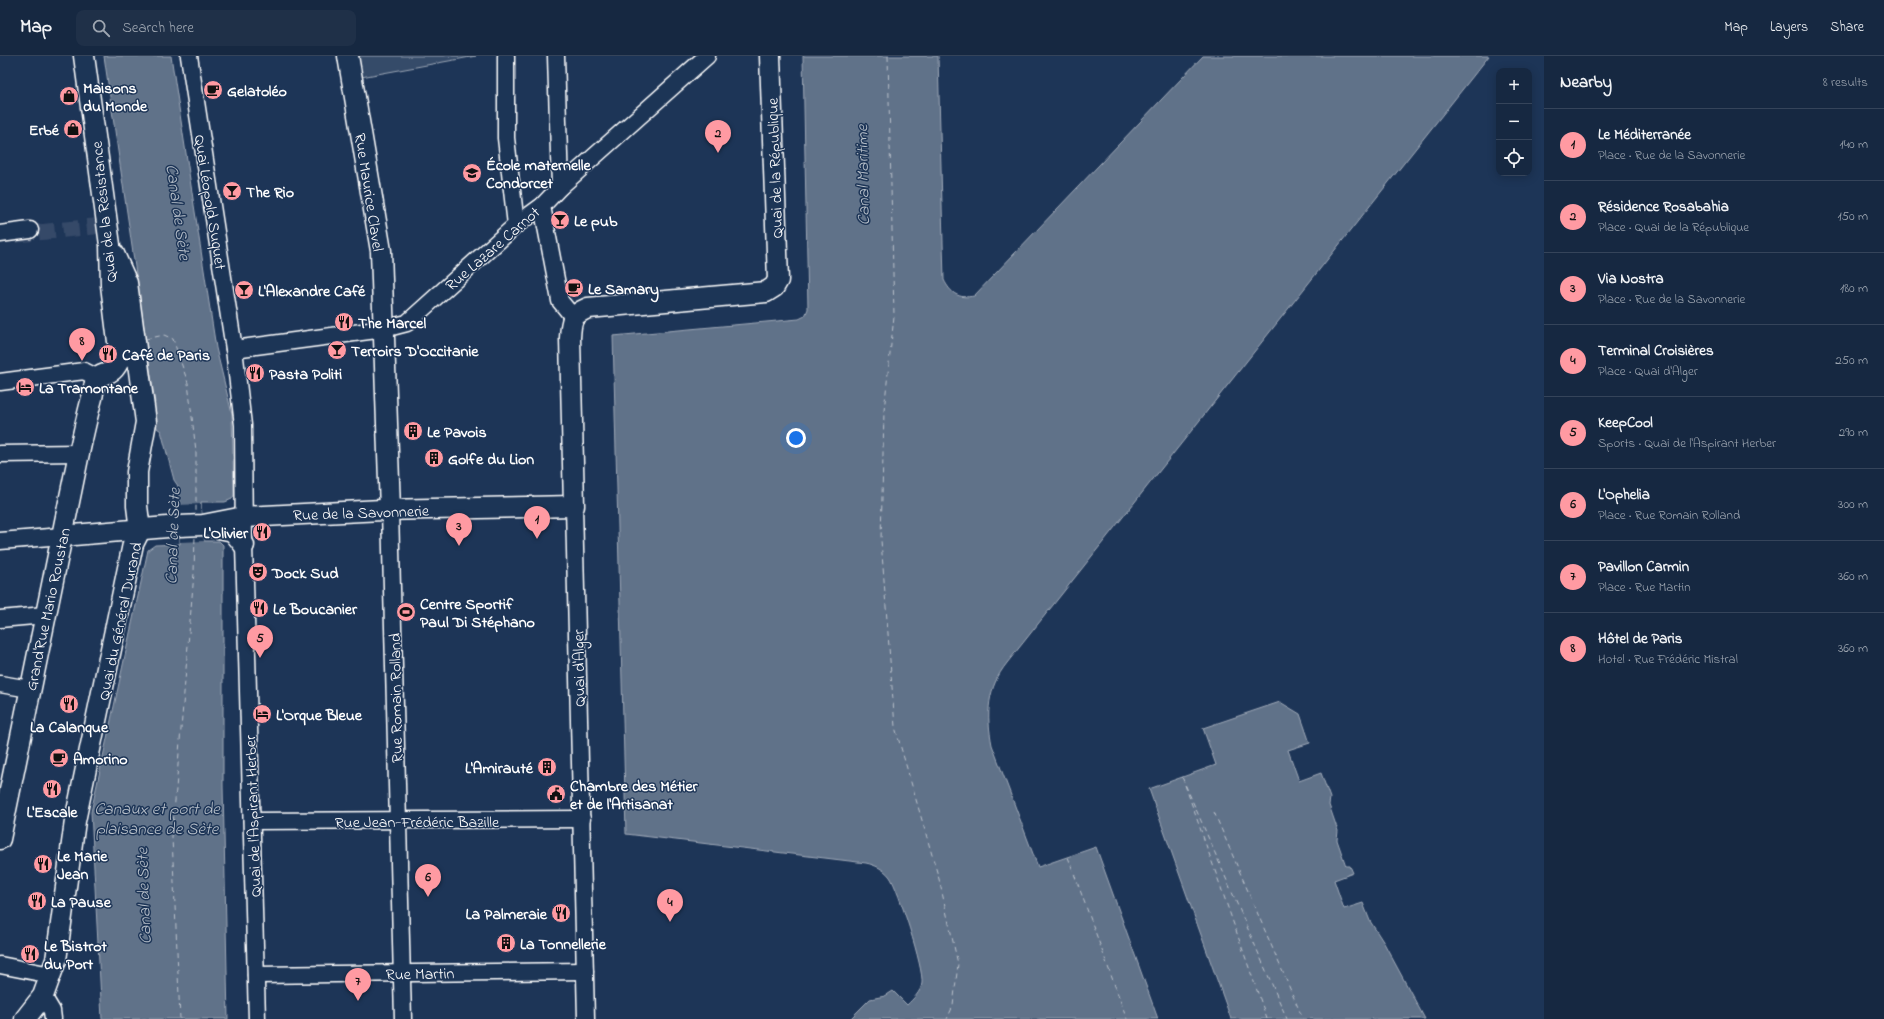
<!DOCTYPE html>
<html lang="en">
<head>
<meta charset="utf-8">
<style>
  :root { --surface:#162841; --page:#1f3048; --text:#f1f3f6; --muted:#9ea6b1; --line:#35445a; --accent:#ff9aa2 }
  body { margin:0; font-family:"Indie Flower",sans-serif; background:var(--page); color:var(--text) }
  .controls { position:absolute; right:12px; top:12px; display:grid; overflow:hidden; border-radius:8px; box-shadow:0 2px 10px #0003 }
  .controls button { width:36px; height:36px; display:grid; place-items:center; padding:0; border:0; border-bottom:1px solid var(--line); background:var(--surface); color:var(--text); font:20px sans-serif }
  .you { position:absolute; left:796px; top:382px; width:14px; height:14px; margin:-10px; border:3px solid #fff; border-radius:50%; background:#1a73e8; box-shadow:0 0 0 6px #1a73e833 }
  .badge { display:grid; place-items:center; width:26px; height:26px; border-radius:50%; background:var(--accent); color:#111; font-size:13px; font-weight:700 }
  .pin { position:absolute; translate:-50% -33px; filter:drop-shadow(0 1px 2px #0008) }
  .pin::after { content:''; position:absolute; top:21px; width:14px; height:12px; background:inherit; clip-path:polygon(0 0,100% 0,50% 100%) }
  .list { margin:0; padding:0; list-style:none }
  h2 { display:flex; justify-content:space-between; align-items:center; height:52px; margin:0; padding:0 16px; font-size:17px }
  h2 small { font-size:13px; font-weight:400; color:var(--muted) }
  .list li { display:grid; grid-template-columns:26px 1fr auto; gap:12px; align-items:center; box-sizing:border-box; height:72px; padding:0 16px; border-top:1px solid var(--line) }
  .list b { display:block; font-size:15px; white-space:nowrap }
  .list p { margin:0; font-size:13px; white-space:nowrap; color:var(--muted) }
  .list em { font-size:13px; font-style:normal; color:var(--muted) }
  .icon { flex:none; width:22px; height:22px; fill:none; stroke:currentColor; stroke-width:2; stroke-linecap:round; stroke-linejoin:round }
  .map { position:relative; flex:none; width:1544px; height:963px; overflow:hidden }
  header { display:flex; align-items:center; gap:24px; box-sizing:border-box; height:56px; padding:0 20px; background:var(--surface); border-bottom:1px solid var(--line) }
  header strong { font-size:19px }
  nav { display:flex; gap:22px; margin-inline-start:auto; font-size:14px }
  .search { width:280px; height:36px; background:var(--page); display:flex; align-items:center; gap:10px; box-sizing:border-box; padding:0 14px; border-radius:8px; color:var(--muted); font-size:15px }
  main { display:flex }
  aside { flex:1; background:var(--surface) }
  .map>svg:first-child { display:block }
</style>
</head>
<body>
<header>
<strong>Map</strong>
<div class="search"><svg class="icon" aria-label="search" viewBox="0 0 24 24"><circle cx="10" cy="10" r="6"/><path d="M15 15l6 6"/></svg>Search here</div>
<nav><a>Map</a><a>Layers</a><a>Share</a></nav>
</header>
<main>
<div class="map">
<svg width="1544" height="963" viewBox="0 0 1544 963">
  <rect width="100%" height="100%" fill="#1d3557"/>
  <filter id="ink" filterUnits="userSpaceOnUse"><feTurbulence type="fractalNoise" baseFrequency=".025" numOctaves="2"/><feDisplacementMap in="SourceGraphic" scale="8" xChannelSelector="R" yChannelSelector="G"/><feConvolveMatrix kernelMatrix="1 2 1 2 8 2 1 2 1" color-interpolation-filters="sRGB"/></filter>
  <g filter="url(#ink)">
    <polygon fill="#364b69" stroke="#9aa5b4" points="357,0 476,0 361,21"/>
    <g fill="#617289" stroke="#a0aab8">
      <polygon points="104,0 171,0 216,292 232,358 234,439 232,443 225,446 201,446 204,485 219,485 223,489 223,730 228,963 102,963 91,756 148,494 155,489 180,488 180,486 178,430 174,424 161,375 157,372 152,350 155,347"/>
      <path d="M803 0H938L944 224C951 238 959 243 974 240L1203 0H1489L1007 607C987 632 986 658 992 689L1038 811 1096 791 1158 963H850L870 943 885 940 893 935 907 949C913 943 921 936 922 927 924 913 898 832 890 821 884 813 875 809 866 807L626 778 613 280 799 263 805 260 808 253Z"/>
      <polygon points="1280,646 1300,658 1310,687 1288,694 1299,725 1321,717 1330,742 1329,749 1338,775 1337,784 1346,810 1350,810 1353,817 1334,824 1344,853 1363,847 1370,865 1384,887 1425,963 1231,963 1149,733 1216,709 1203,672"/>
    </g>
    <polygon fill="#1d3557" points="201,448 204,485 180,486 178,449"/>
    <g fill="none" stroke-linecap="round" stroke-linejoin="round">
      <g stroke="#b8c0ca" stroke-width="1" stroke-dasharray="5 4" stroke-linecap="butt">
        <polyline points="888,0 894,260 884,355 881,484 895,671 939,823 958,908 953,950 947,963"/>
        <polyline points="146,283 164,279 173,283 188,327 196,395 196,460"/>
        <polyline points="1182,721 1287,963"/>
        <polyline points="1185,729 1267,963"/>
        <polyline points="1214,756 1303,963"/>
        <polyline points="1068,801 1127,963"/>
        <polyline points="180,963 172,781 194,517 195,479"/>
      </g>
      <polyline stroke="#344968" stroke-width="16" stroke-dasharray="16 8" stroke-linecap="butt" points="15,179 107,169"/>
      <g stroke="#fff" stroke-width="19">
        <g id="minor">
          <polyline points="189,0 234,293 243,369 244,489 257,963"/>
          <polyline points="506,0 506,82 516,169"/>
          <polyline points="556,0 560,131"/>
          <polyline points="542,150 559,239 560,245 573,261"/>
          <polyline points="0,178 30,174"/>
          <polyline points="234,293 384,273 407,267 516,169 542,150 560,131 707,0"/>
          <polyline points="0,326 84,315 92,319 96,324"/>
          <polyline points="0,398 79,397"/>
          <polyline points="574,450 586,963"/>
          <polyline points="390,454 403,963"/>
          <polyline points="0,485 62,480"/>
          <polyline points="0,563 45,559"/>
          <polyline points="0,628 30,633"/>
          <polyline points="252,765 582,763"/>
          <polyline points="0,909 51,919"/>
          <polyline points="256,919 585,915"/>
          <polyline points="43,940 52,955 53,963"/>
        </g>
      </g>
      <g stroke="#fff" stroke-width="23">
        <g id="major">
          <polyline points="348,0 381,195 390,454"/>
          <polyline points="209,470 233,475 244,489"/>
          <path d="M62 480 179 470 203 469 244 461 382 454 574 450 570 282C571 265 571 259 588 252L766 236 774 231 778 224 770 0"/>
          <path d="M0 783 79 397C83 379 87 360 92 342 93 337 94 329 96 324 103 314 112 323 120 302L111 229 110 189 84 0"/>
          <polyline points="25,963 43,940 56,904 75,765 133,488 140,474 137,450 137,416 146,366 127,227 114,198"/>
        </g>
      </g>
      <use href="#minor" stroke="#1d3557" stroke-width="16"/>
      <use href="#major" stroke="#1d3557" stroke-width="20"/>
    </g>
  </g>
  <defs>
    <g id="cafe-disc" transform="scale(1)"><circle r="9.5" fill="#ff9aa2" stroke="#1d3557"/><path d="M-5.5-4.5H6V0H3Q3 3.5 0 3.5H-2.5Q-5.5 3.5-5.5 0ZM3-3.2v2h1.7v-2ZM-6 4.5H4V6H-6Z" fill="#111"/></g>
    <g id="shop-disc" transform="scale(1)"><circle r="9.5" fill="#ff9aa2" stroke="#1d3557"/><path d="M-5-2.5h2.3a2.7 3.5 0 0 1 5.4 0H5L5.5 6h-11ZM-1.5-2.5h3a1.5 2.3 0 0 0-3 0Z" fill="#111"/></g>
    <g id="school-disc" transform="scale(1)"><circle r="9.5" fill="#ff9aa2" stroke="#1d3557"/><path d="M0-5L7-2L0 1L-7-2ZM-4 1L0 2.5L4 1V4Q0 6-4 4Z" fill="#111"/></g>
    <g id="bar-disc" transform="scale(1)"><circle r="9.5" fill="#ff9aa2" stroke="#1d3557"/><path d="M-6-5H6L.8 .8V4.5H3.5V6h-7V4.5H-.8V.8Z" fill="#111"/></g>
    <g id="restaurant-disc" transform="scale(1)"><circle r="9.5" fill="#ff9aa2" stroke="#1d3557"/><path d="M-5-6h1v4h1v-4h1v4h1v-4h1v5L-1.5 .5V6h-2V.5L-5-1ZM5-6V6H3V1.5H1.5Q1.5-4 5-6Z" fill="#111"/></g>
    <g id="hotel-disc" transform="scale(1)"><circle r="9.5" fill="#ff9aa2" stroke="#1d3557"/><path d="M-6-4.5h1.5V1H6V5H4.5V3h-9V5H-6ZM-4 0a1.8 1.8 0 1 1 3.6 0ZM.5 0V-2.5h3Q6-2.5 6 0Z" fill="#111"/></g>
    <g id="building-disc" transform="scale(1)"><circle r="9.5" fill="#ff9aa2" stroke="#1d3557"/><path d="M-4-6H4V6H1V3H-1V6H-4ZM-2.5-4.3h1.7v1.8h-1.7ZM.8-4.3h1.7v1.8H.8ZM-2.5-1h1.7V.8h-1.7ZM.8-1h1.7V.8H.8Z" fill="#111"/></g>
    <g id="theatre-disc" transform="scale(1)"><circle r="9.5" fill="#ff9aa2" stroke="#1d3557"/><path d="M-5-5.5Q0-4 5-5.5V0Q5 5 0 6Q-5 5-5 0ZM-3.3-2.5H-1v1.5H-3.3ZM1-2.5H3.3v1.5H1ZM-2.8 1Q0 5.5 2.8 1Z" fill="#111"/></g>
    <g id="stadium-disc" transform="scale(1)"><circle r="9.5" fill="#ff9aa2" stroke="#1d3557"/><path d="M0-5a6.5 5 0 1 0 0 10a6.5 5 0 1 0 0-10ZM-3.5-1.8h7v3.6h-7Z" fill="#111"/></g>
    <g id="civic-disc" transform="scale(1)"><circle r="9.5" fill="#ff9aa2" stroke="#1d3557"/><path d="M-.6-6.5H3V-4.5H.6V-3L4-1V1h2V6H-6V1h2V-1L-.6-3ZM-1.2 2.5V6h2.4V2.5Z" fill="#111"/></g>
  </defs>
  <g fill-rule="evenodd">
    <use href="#cafe-disc" x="213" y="34"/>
    <use href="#shop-disc" x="69" y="40"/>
    <use href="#shop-disc" x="73" y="73"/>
    <use href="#school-disc" x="472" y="117"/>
    <use href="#bar-disc" x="232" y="135"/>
    <use href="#bar-disc" x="560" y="164"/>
    <use href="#cafe-disc" x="574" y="232"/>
    <use href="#bar-disc" x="244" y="234"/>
    <use href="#restaurant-disc" x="344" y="266"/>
    <use href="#bar-disc" x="337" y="294"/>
    <use href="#restaurant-disc" x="108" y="298"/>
    <use href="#restaurant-disc" x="255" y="317"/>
    <use href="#hotel-disc" x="25" y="331"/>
    <use href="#building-disc" x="413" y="375"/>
    <use href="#building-disc" x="434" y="402"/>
    <use href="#restaurant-disc" x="262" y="476"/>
    <use href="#theatre-disc" x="258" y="516"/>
    <use href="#restaurant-disc" x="259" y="552"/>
    <use href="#stadium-disc" x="406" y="556"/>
    <use href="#restaurant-disc" x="69" y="648"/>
    <use href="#hotel-disc" x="262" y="658"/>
    <use href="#cafe-disc" x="59" y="702"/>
    <use href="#building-disc" x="547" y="711"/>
    <use href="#restaurant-disc" x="52" y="733"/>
    <use href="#civic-disc" x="556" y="738"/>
    <use href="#restaurant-disc" x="43" y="808"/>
    <use href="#restaurant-disc" x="37" y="845"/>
    <use href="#restaurant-disc" x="561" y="857"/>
    <use href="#building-disc" x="506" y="887"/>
    <use href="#restaurant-disc" x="30" y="898"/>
  </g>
  <g text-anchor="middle" stroke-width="3" stroke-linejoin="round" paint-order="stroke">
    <g font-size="16" font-weight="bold" fill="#fff" stroke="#1d3557" text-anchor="start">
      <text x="83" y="37">Maisons<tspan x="83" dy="18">du Monde</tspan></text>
      <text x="227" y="40">Gelatoléo</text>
      <text x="59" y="79" text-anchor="end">Erbé</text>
      <text x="486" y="114">École maternelle<tspan x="486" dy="18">Condorcet</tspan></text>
      <text x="246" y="141">The Rio</text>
      <text x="574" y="170">Le pub</text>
      <text x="588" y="238">Le Samary</text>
      <text x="258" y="240">L'Alexandre Café</text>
      <text x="358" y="272">The Marcel</text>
      <text x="351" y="300">Terroirs D'Occitanie</text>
      <text x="122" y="304">Café de Paris</text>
      <text x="269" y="323">Pasta Politi</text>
      <text x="39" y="337">La Tramontane</text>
      <text x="427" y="381">Le Pavois</text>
      <text x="448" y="408">Golfe du Lion</text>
      <text x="248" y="482" text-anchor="end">L'Olivier</text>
      <text x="272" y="522">Dock Sud</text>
      <text x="420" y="553">Centre Sportif<tspan x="420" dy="18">Paul Di Stéphano</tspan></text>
      <text x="273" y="558">Le Boucanier</text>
      <text x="276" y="664">L'Orque Bleue</text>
      <text x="69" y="676" text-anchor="middle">La Calanque</text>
      <text x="73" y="708">Amorino</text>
      <text x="533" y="717" text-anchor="end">L'Amirauté</text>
      <text x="570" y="735">Chambre des Métier<tspan x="570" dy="18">et de l'Artisanat</tspan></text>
      <text x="52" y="761" text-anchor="middle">L'Escale</text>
      <text x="57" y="805">Le Marie<tspan x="57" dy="18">Jean</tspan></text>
      <text x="51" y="851">La Pause</text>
      <text x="547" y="863" text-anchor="end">La Palmeraie</text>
      <text x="520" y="893">La Tonnellerie</text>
      <text x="44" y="895">Le Bistrot<tspan x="44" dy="18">du Port</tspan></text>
    </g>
    <g font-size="16" fill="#fff" stroke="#1d3557">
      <text transform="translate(774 112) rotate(-92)" y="6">Quai de la République</text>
      <text transform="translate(370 136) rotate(81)" y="6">Rue Maurice Clavel</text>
      <text transform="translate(211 146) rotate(81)" y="6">Quai Léopold Suquet</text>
      <text transform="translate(103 156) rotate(-96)" y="6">Quai de la Résistance</text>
      <text transform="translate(492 192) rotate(-41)" y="6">Rue Lazare Carnot</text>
      <text transform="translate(361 456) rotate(-2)" y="6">Rue de la Savonnerie</text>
      <text transform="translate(47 553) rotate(-78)" y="6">Grand'Rue Mario Roustan</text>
      <text transform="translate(119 565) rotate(-78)" y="6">Quai du Général Durand</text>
      <text transform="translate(578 612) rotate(-91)" y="6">Quai d'Alger</text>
      <text transform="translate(395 642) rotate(-91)" y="6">Rue Romain Rolland</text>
      <text transform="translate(252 760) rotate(-92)" y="6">Quai de l'Aspirant Herber</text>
      <text x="417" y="771">Rue Jean-Frédéric Bazille</text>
      <text transform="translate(420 917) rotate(-1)" y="6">Rue Martin</text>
    </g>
    <g font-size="17" font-style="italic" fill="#b8c0ca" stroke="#1d3557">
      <text transform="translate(862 119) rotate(-91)" y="6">Canal Maritime</text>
      <text transform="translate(179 156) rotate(82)" y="6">Canal de Sète</text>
      <text transform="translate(172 480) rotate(-88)" y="6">Canal de Sète</text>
      <text x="157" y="758">Canaux et port de<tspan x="157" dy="20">plaisance de Sète</tspan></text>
      <text transform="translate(143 840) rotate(-92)" y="6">Canal de Sète</text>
    </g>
  </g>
</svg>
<div class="controls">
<button>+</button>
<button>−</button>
<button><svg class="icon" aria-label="locate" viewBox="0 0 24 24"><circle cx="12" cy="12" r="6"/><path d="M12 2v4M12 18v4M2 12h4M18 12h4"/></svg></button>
</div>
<div class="you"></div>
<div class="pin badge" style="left:537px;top:483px">1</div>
<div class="pin badge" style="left:718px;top:97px">2</div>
<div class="pin badge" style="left:459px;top:490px">3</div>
<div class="pin badge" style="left:670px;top:866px">4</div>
<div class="pin badge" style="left:260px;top:602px">5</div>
<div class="pin badge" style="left:428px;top:841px">6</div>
<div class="pin badge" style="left:358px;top:945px">7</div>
<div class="pin badge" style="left:82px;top:305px">8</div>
</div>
<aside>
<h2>Nearby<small>8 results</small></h2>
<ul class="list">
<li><span class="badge">1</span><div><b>Le Méditerranée</b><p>Place · Rue de la Savonnerie</p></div><em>140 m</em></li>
<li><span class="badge">2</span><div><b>Résidence Rosabahia</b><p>Place · Quai de la République</p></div><em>150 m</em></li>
<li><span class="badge">3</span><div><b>Via Nostra</b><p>Place · Rue de la Savonnerie</p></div><em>180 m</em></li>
<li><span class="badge">4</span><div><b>Terminal Croisières</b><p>Place · Quai d'Alger</p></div><em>250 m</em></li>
<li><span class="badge">5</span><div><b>KeepCool</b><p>Sports · Quai de l'Aspirant Herber</p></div><em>290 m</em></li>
<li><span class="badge">6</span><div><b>L'Ophelia</b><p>Place · Rue Romain Rolland</p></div><em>300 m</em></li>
<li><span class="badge">7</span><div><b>Pavillon Carmin</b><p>Place · Rue Martin</p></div><em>360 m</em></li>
<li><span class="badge">8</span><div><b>Hôtel de Paris</b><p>Hotel · Rue Frédéric Mistral</p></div><em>360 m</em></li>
</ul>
</aside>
</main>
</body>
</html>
